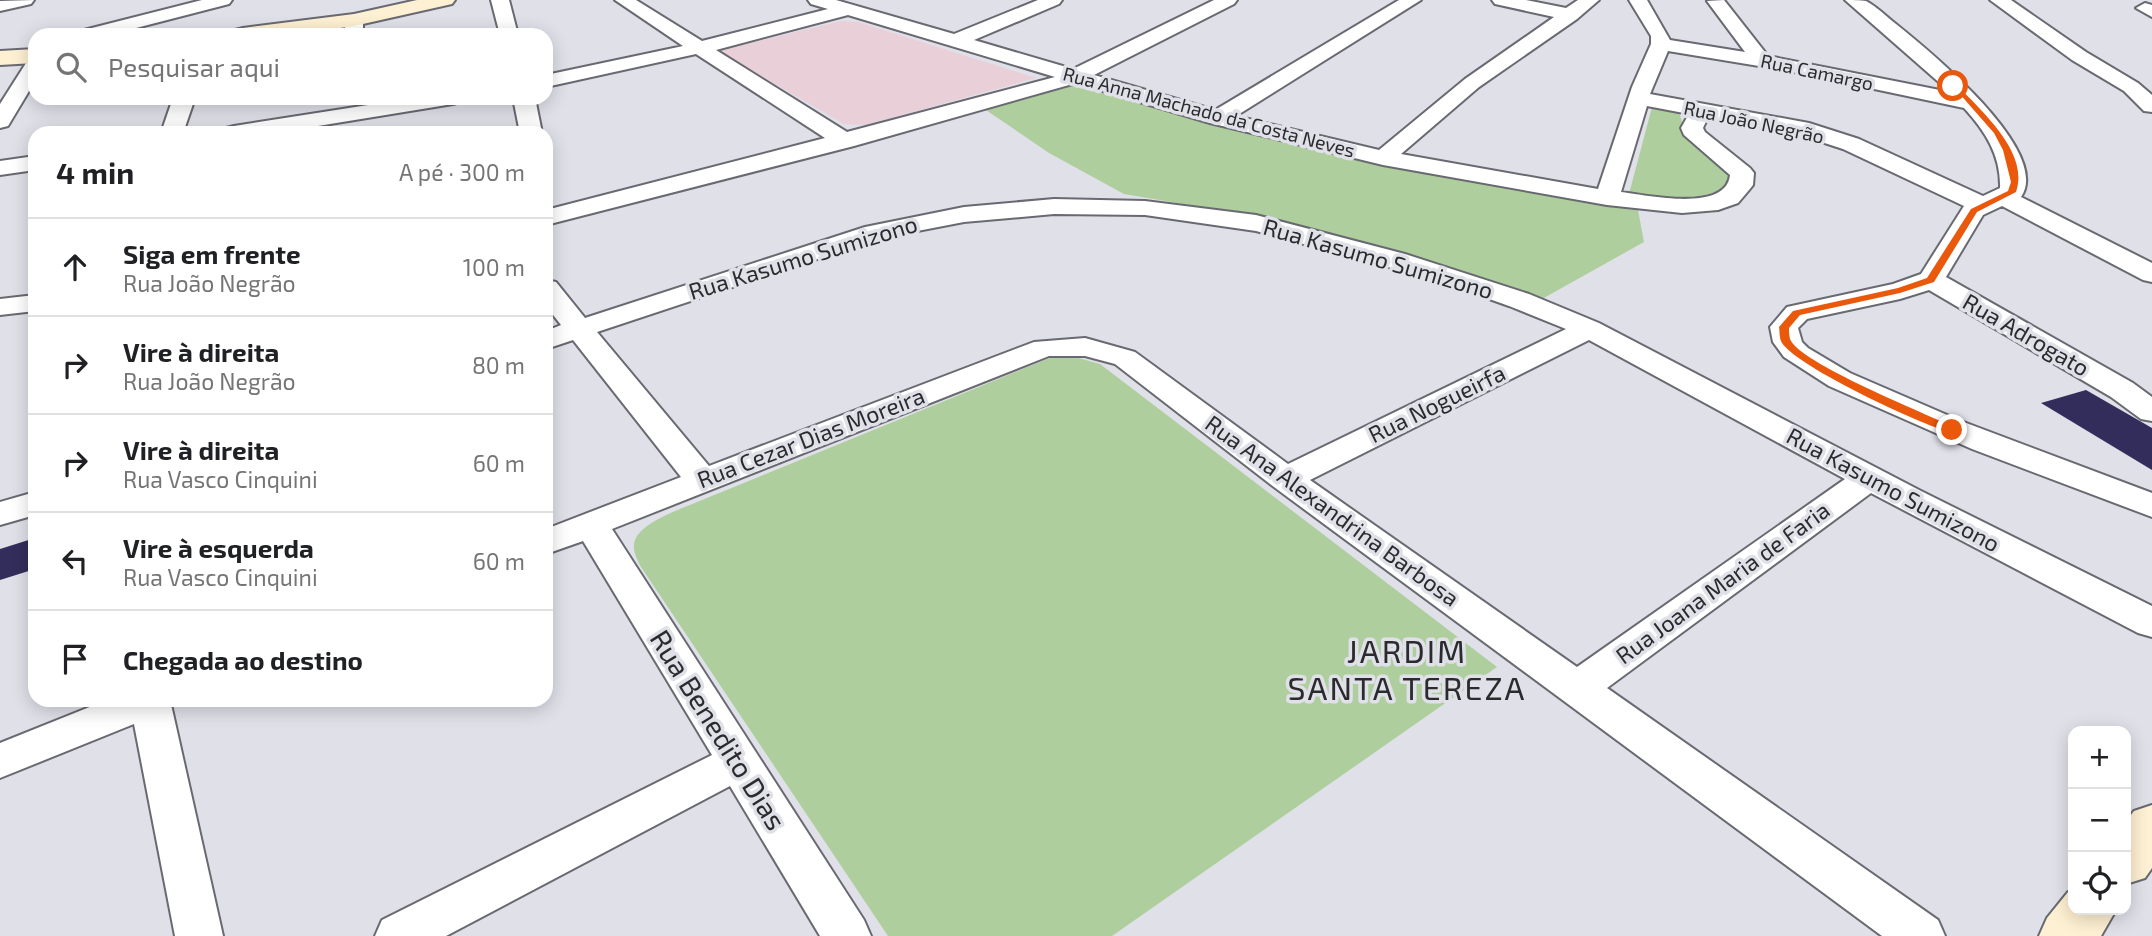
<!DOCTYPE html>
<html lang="pt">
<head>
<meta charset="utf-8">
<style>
  :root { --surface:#fff; --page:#f6f6f6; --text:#202124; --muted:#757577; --line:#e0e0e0 }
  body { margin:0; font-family:"Exo 2",sans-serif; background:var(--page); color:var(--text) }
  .controls { position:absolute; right:21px; bottom:21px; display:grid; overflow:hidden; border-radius:14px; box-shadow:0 4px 18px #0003 }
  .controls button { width:63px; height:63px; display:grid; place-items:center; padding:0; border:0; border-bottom:2px solid var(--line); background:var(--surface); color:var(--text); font:35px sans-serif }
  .stop { position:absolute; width:21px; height:21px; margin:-16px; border:5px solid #ea580c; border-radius:50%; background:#fff }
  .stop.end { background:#ea580c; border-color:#fff; box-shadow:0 2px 7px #0008 }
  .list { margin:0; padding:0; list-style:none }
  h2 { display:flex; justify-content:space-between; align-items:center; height:91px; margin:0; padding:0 28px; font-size:30px }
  h2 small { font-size:23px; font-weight:400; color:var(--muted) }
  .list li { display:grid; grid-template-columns:46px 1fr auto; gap:21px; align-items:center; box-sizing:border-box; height:98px; padding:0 28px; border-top:2px solid var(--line) }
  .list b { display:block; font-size:26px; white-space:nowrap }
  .list p { margin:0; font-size:23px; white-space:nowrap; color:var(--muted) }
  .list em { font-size:23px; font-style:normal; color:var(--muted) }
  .icon { flex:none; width:38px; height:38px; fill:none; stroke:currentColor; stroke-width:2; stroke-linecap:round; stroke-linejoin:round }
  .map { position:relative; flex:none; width:2152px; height:936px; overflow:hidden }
  .search { position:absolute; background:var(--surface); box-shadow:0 4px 18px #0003; left:28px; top:28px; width:525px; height:77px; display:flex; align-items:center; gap:18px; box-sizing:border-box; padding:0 24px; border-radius:21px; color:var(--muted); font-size:26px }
  .panel { position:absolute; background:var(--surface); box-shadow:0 4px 18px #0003; left:28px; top:126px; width:525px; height:581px; border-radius:21px }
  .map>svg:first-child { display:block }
</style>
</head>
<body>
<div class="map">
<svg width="2152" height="936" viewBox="0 0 2152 936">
  <rect width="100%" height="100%" fill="#e0e0e9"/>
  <polygon fill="#e9d0d8" points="841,21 858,22 1036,78 866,125 844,124 725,55 721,50"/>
  <g fill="#afce9e">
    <polygon points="1073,85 1354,159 1638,210 1644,242 1542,299 1391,250 1315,230 1271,219 1124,194 1049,153 986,110"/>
    <polygon points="1652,107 1679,112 1685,133 1735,174 1728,189 1696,204 1629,194"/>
    <path d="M1068 355 1100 364 1497 667 1112 936H888L641 567C638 561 633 552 634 545 635 523 684 508 702 500L1050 358Z"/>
  </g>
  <g fill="#322d5b">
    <polygon points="2086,390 2152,428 2152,470 2041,403"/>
    <polygon points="35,538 35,569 0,580 0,549"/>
  </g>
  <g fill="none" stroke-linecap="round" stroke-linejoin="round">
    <g stroke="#696971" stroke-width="4">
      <g id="street">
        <polygon points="34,0 31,4 0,11 0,1"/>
        <polygon points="202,0 232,0 229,4 109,35 78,35 80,31"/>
        <polygon points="491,0 509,0 518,35 500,35"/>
        <path d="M615 0H636L702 41 828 9 811 4 808 0H836L954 34 1038 0H1062L1059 4 974 40 1073 69 1214 0H1237L1234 4 1094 75 1215 110 1399 0H1421L1236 116 1379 150 1465 79 1554 17 1495 4 1492 0H1526L1566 8 1578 0H1599L1577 19 1479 87 1401 154 1598 189 1632 87 1651 44V36L1629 0H1647L1670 40 1745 52 1707 1 1724 0 1768 56 1950 92 1845 0C1851 0 1861 0 1866 1 1876 6 1887 17 1896 24 1927 49 2053 151 2021 197L2152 263V282L2143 280 2002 206 1983 215 1946 277 2133 383 2152 397V421L2141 419 2111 397 1929 290 1900 299 1807 319 1798 328 1802 342 1808 348 1850 373 1961 421 2152 493V517L1972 449 1829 386 1784 357 1773 342 1770 327 1787 307 1893 284 1921 274 1964 206 1843 149 1797 134 1708 117 1703 128 1705 132 1750 168 1754 173 1753 185 1749 190 1738 203 1718 210 1682 213 1607 205 1383 165 1210 123 1076 83 854 146 546 225V210L825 138 696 54 546 87V75L683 46ZM848 15 1055 77 847 132 716 50ZM1668 51 1789 71 1964 108C1986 132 2001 156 2000 188L1983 196 1859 139 1809 123 1650 94ZM1647 106 1689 114 1681 128 1684 135 1730 175C1726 213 1647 195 1621 192Z"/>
        <polygon points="1990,0 2011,0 2086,52 2138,83 2152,95 2152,112 2144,111 2124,91 2072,60"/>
        <polygon points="2145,3 2152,5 2152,17 2136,8"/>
        <polygon points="354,14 363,20 363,35 345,35 345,20"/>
        <polygon points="35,58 35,81 8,126 0,128 0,104 28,60"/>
        <polygon points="173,98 195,98 183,133 161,133"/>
        <polygon points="413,98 464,98 460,102 453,104 275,133 223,133 226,128 234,126"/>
        <polygon points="513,98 535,98 542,133 520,133"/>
        <polygon points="35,156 35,170 0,175 0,161"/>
        <path d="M1054 199 1145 201 1256 215 1405 254 1529 294 1599 323 1921 491 2152 606V637L2138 633 1871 493 1607 688 1938 920 1945 936H1882L1274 487 1115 364 1085 356H1049L612 529 864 920 871 936H820L730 786 446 936H375L382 920 712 755 583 541 546 554V529L681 477 573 340 546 349V331L561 325 546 306V280L556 282 585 318 865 227 964 207ZM1054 214 1145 215 1256 231 1436 280 1509 306 1566 329 1288 464 1135 352 1085 338 1034 342 709 466 597 332 881 238 964 222ZM1589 340 1845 479 1577 667 1310 480Z"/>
        <polygon points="35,295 35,311 0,315 0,299"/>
        <polygon points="35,492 35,515 0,525 0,502"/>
        <polygon points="107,700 170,700 223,936 175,936 134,724 0,778 0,743"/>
      </g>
    </g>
    <g stroke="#696971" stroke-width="4">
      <g id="secondary">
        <polygon points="417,0 455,0 452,4 354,26 291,35 232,35 235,30 243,28 354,14"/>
        <polygon points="35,49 35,63 0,65 0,51"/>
        <polygon points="2152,805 2152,868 2145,878 2126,884 2126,821 2134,811"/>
        <polygon points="2073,890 2073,910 2116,910 2101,936 2039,936 2047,918 2068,892"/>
      </g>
    </g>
    <use href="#street" fill="#fff" fill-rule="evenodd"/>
    <use href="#secondary" fill="#fef0d2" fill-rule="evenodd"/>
  </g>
  <path fill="#ea580c" d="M1951 84H1956C1980 110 2030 152 2016 192L1977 212 1934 282 1900 293 1800 315 1789 328C1789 331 1789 335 1790 339 1799 363 1927 414 1956 428V432L1952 433C1920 424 1799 368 1782 343 1779 338 1780 333 1779 327L1793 311 1898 288 1927 278 1971 209 2008 191 2011 182 2003 150 1994 133Z"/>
  <g text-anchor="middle" stroke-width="7" stroke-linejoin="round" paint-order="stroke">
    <g font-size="19" fill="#2b2b2e" stroke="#e0e0e9">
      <text transform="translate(1817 72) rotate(12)" y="7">Rua Camargo</text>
      <text transform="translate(1209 112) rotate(15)" y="7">Rua Anna Machado da Costa Neves</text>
      <text transform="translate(1754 122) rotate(12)" y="7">Rua João Negrão</text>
    </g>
    <g font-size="23" fill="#2b2b2e" stroke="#e0e0e9">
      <text transform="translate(803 258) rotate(-17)" y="8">Rua Kasumo Sumizono</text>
      <text transform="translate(1378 259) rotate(16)" y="8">Rua Kasumo Sumizono</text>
      <text transform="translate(2026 335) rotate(30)" y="8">Rua Adrogato</text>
      <text transform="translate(1437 404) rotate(-26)" y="8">Rua Nogueirfa</text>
      <text transform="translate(811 438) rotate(-21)" y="8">Rua Cezar Dias Moreira</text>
      <text transform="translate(1893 490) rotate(28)" y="8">Rua Kasumo Sumizono</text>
      <text transform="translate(1332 511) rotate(36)" y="8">Rua Ana Alexandrina Barbosa</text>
      <text transform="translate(1723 583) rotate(-36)" y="8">Rua Joana Maria de Faria</text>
    </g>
    <g font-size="28" fill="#2b2b2e" stroke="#e0e0e9">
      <text transform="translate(718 730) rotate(58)" y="10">Rua Benedito Dias</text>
    </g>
    <g font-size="32" letter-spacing="2" fill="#2b2b2e" stroke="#e0e0e9">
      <text x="1407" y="663">JARDIM<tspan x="1407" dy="37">SANTA TEREZA</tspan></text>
    </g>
  </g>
</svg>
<div class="controls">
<button>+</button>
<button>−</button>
<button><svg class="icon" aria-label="locate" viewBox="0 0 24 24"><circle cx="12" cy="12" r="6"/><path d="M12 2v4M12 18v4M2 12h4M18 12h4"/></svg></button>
</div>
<div class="stop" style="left:1953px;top:86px"></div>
<div class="stop end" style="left:1952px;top:430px"></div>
<div class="search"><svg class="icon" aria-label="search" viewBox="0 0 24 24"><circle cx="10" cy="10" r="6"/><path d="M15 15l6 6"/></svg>Pesquisar aqui</div>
<section class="panel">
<h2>4 min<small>A pé · 300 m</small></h2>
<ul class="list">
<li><svg class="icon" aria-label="ahead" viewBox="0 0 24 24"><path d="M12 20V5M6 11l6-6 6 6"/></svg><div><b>Siga em frente</b><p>Rua João Negrão</p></div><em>100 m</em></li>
<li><svg class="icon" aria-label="right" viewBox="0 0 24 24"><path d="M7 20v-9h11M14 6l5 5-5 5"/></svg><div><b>Vire à direita</b><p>Rua João Negrão</p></div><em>80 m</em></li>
<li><svg class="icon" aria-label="right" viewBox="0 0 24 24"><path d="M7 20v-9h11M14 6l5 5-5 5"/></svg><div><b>Vire à direita</b><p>Rua Vasco Cinquini</p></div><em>60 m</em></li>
<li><svg class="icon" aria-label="left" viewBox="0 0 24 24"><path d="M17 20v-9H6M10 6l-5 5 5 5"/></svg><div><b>Vire à esquerda</b><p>Rua Vasco Cinquini</p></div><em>60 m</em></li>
<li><svg class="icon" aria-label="arrive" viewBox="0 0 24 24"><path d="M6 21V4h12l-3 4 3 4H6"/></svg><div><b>Chegada ao destino</b></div></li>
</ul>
</section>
</div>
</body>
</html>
